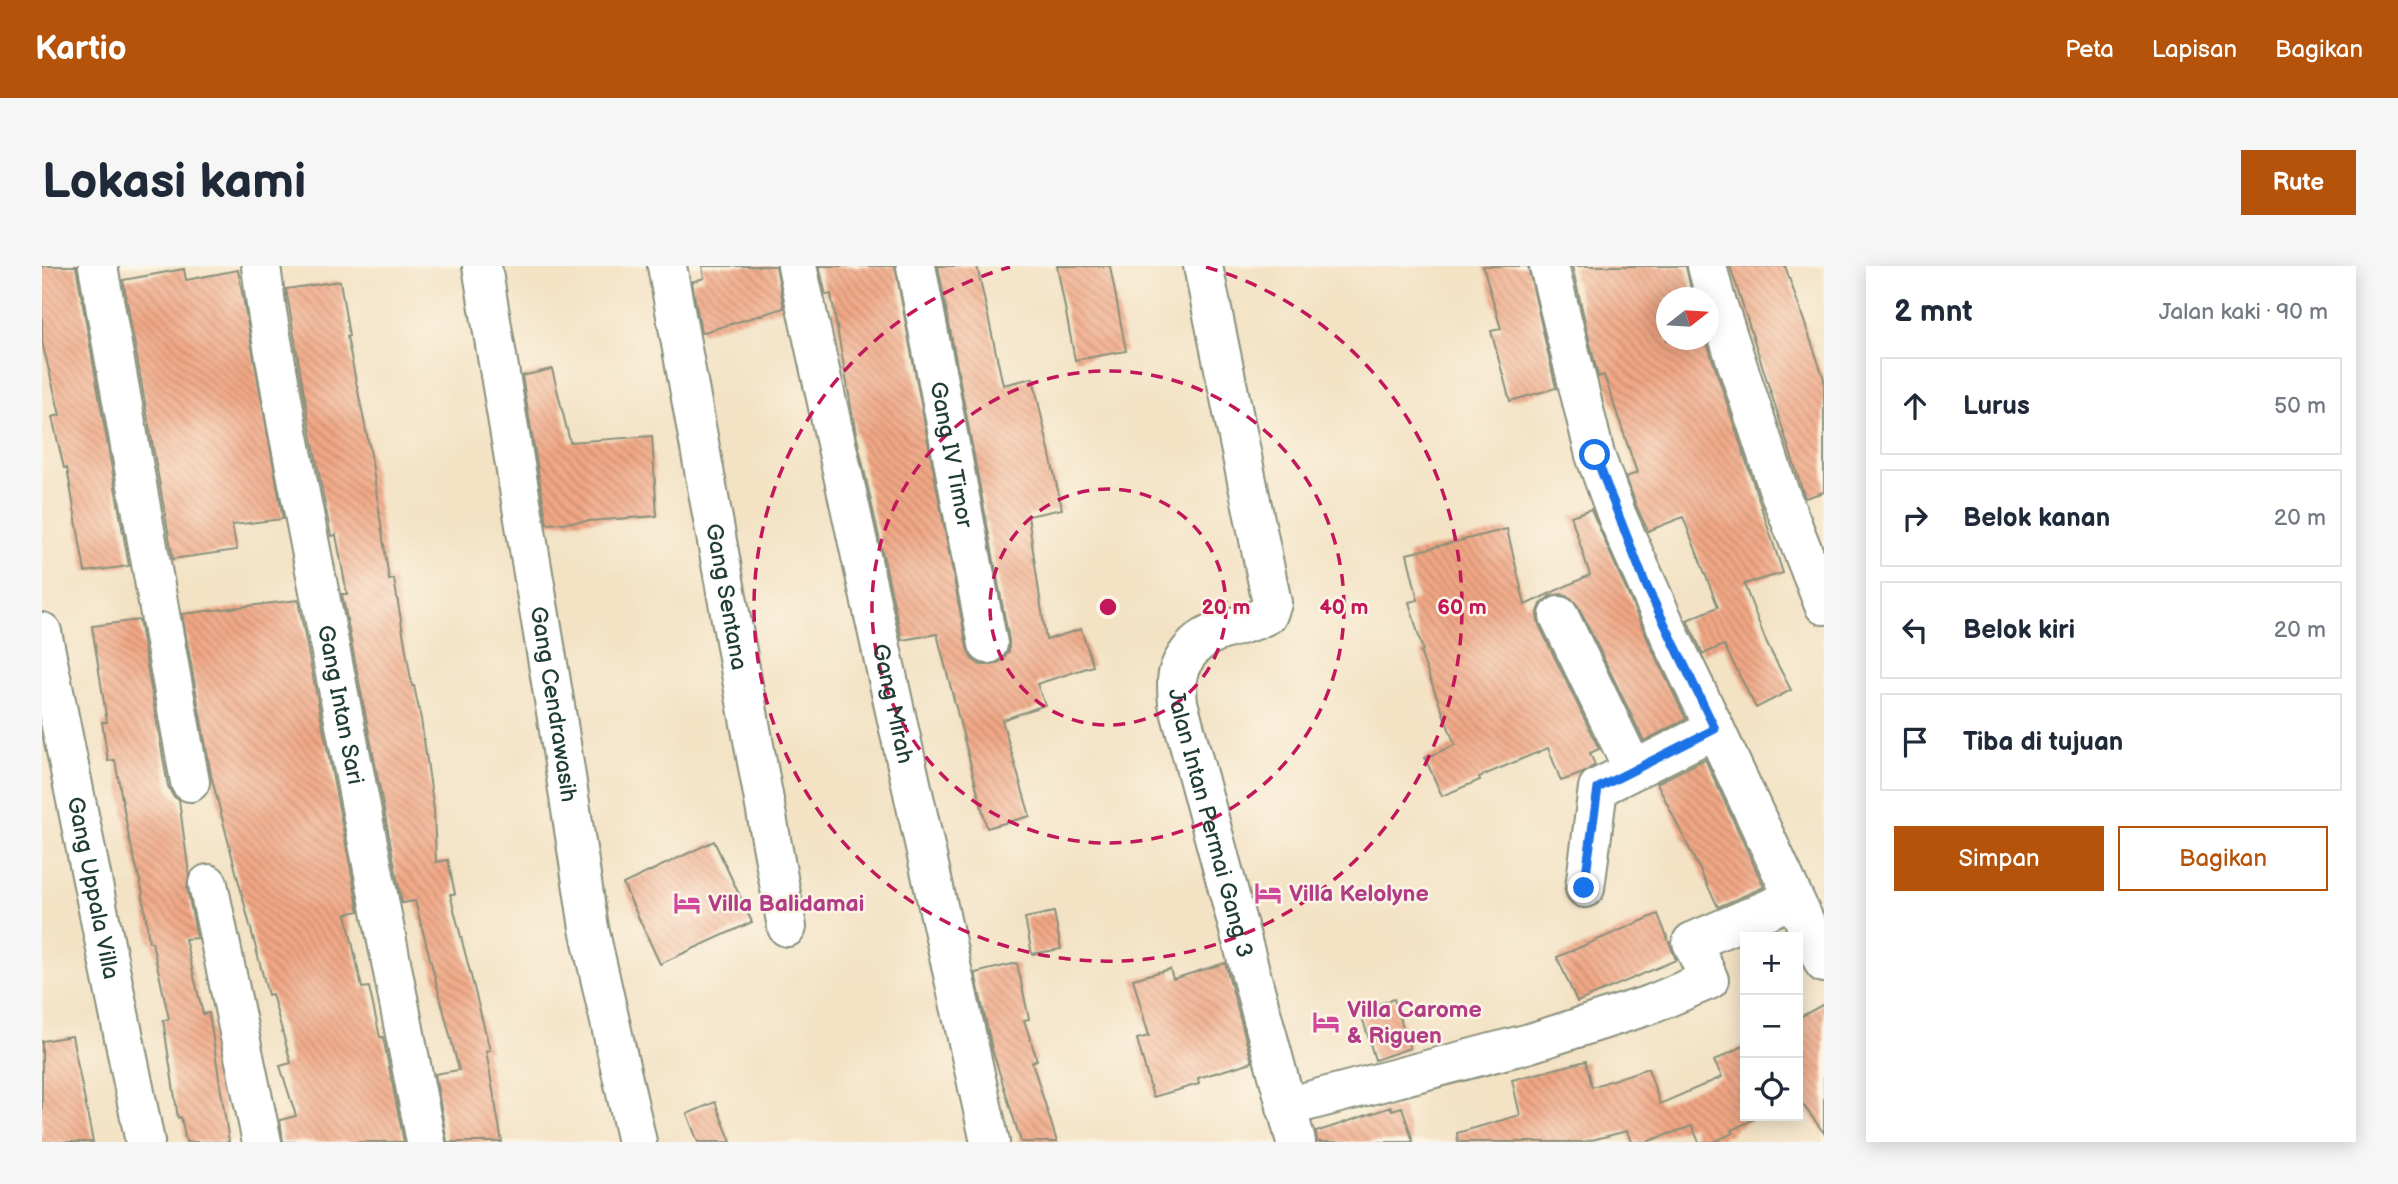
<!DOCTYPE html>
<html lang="id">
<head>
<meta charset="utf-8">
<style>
  :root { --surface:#fff; --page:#f6f6f7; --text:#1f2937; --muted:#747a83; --line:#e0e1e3; --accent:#b45309 }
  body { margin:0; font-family:"Balsamiq Sans",sans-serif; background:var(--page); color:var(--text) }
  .controls { position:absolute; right:21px; bottom:21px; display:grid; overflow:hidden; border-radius:0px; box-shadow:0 4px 18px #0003 }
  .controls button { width:63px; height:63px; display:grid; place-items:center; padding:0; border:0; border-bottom:2px solid var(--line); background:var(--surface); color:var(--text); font:35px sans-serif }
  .compass { position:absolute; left:1614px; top:21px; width:63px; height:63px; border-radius:50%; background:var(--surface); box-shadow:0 4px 18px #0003; rotate:73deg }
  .stop { position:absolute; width:21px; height:21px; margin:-16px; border:5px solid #1a73e8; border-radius:50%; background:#fff }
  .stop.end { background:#1a73e8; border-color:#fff; box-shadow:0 2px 7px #0008 }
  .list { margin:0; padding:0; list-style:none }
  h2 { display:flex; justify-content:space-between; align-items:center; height:91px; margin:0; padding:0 28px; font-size:30px }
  h2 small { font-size:23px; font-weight:400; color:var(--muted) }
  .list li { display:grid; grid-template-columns:46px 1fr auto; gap:21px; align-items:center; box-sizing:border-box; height:98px; margin:0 14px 14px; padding:0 14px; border:2px solid var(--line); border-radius:0px }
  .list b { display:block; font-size:26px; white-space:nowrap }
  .list em { font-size:23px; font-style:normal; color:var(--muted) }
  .actions { display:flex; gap:14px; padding:21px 28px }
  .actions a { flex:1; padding:16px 0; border:2px solid var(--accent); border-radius:0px; text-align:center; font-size:24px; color:var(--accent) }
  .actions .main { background:var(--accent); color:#fff }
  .icon { flex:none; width:38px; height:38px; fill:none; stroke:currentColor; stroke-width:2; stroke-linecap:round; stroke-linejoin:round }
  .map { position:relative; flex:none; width:1782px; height:876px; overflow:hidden; border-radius:0px }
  header { display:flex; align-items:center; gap:42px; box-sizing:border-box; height:98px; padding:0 35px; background:var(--accent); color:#fff }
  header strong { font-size:33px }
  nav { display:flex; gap:38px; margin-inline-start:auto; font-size:24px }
  .intro { display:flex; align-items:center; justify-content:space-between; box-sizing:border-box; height:168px; padding:0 42px }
  h1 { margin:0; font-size:49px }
  .button { padding:18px 32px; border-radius:0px; background:var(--accent); color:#fff; font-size:24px; font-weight:700 }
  main { display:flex; gap:42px; padding:0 42px }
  aside { flex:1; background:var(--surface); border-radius:0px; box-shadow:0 4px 18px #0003 }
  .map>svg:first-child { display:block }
</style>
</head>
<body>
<header>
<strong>Kartio</strong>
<nav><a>Peta</a><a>Lapisan</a><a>Bagikan</a></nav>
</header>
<div class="intro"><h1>Lokasi kami</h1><a class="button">Rute</a></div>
<main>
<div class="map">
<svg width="1782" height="876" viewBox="0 0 1782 876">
  <defs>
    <pattern id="building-back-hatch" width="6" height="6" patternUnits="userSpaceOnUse" patternTransform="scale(1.75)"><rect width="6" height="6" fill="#f1a785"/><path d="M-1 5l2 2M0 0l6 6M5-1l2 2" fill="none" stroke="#c3896e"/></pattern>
  </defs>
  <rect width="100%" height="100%" fill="#fcf5e5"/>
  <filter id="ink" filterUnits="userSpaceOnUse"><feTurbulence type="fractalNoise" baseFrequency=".0143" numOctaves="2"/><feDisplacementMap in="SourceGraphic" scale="14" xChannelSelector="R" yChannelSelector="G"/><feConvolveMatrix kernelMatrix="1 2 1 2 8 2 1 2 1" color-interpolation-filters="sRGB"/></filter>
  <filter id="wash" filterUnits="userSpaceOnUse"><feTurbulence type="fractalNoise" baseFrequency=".00686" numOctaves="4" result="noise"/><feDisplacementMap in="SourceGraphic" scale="28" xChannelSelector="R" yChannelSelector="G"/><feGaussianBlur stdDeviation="1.57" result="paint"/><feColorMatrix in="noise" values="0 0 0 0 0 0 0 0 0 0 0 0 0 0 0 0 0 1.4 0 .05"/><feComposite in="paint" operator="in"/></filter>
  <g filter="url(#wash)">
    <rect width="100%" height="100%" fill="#f3e2c4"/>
    <g id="blocks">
      <g fill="url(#building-back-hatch)">
        <polygon points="0,0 34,0 87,300 43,306 25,202 22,202 10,151 18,149 0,76"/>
        <polygon points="660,0 734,0 742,42 659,67 650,16 662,12"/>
        <polygon points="777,0 853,0 925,382 930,393 939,399 951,399 961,394 967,385 967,374 896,0 935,0 961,119 991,112 1020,243 986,250 1004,374 1039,363 1051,400 995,418 1003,439 960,454 988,550 945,562 895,368 860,374 814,168 789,28 784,29"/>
        <polygon points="1015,0 1068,0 1084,85 1033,94"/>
        <polygon points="1441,0 1486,0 1514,122 1468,135 1449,65 1459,63"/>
        <polygon points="1530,0 1644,0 1651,32 1625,32 1625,74 1664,74 1741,307 1702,318 1725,378 1749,424 1714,442 1682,379 1661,388 1645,354 1676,341 1641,251 1606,265 1595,242 1584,211 1595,207 1562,109 1556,111"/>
        <polygon points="1688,0 1743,0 1782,113 1782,226 1763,232"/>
        <polygon points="142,3 144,14 196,4 241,253 190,259 195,284 131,293 81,14"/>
        <polygon points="298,15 307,70 305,71 329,189 347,314 352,313 370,420 372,420 379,453 392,544 394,596 406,594 413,628 408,628 448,784 444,785 460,876 405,876 393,808 417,804 373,635 360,637 300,328 305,328 294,269 289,270 267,156 244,23"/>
        <polygon points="510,103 528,176 610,170 615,250 505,258 480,110"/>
        <polygon points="1549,243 1609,381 1644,453 1602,475 1536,340 1529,332 1519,328 1508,330 1499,338 1495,349 1497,359 1557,483 1548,487 1553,499 1541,507 1519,515 1506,482 1437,511 1438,514 1400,530 1383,492 1413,479 1378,386 1381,385 1367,336 1376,334 1365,288 1465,263 1483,339 1548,309 1529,250"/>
        <polygon points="256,334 317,645 304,648 320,722 327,721 338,771 341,771 362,876 241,876 238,854 254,850 238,800 249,797 230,728 226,729 169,509 140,348"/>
        <polygon points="97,354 126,520 131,530 137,534 147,608 145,622 155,672 143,673 161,748 167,747 187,876 144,876 139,851 136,852 121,754 127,753 110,676 107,676 100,623 87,572 73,494 66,495 60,456 65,456 50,360"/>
        <polygon points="1663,493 1722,621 1676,641 1615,517"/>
        <polygon points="672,575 710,656 618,698 581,618"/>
        <polygon points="1012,646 1019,683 990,688 983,652"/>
        <polygon points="1616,648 1634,694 1535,736 1515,691"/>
        <polygon points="975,697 987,753 982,754 995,794 990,796 1015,876 979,876 950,783 933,707"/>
        <polygon points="1183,697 1210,796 1156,812 1157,818 1111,831 1095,773 1107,770 1091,713 1128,703 1131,713"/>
        <polygon points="1352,733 1368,782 1333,794 1318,744"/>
        <polygon points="1782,738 1782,867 1756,832 1756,752"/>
        <polygon points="30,770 51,876 0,876 0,775"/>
        <polygon points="1703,779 1703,850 1718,850 1690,864 1691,867 1672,876 1657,876 1650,860 1604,876 1589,876 1585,865 1542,876 1416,876 1415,867 1478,849 1470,814 1544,795 1550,821 1606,802 1618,838 1680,811 1672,795"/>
        <polygon points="673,836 689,876 656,876 645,848"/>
        <polygon points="1349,841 1350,844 1360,841 1371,876 1275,876 1274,866"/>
      </g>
    </g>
  </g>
  <g filter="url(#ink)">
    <use href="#blocks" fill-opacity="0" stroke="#89907c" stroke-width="2"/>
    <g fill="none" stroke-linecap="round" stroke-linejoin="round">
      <g stroke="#89907c" stroke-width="42">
        <g id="minor">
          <polyline points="56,0 148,516"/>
          <path id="s1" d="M219 0 225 46 245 160 384 876"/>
          <path id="s2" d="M440 0 516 458 547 662 595 876"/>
          <path id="s3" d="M625 0 745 661"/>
          <path id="s4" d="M755 0 948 876"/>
          <path id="s5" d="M874 0 946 378"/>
          <path id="s6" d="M1161 0 1230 337 1226 348C1199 364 1169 359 1148 385 1133 404 1134 414 1136 437L1254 876"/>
          <polyline points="1507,0 1553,189 1575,250 1629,372 1673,463 1782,697"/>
          <polyline points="1665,0 1673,31 1737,225 1782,339"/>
          <polyline points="1517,350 1591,503"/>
          <path id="s7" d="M0 366 103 876"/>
          <polyline points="166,618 220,876"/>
          <polyline points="1543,622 1556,522 1673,463"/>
          <polyline points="1244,841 1488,777 1610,738 1667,714 1650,676 1750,633"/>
        </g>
      </g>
      <use href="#minor" stroke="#fff" stroke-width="38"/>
    </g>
  </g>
  <g fill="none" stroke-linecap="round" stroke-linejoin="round" filter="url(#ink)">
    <polyline stroke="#1a73e8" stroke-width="9" points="1542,622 1556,522 1673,463 1603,317 1553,189"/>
  </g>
  <g fill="none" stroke="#c2185b" stroke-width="3.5" stroke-dasharray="12 9">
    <circle cx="1066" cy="341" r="118"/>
    <circle cx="1066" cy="341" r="236"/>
    <path d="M1164 1A354 354 0 1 1 968 1"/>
  </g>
  <defs>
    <g id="hotel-bare" transform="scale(2.1)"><path d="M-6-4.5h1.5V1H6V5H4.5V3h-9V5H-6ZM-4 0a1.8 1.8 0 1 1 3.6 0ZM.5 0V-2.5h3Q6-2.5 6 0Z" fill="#d1479c" stroke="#fcf5e5" stroke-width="2.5" paint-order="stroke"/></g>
  </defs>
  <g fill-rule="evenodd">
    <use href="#hotel-bare" x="1226" y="627"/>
    <use href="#hotel-bare" x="645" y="637"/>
    <use href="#hotel-bare" x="1284" y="756"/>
  </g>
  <g text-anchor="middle" stroke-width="5" stroke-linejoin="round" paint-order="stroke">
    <g font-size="23" fill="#1f3d34" stroke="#fcf5e5">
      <text dy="8" stroke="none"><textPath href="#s5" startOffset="192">Gang IV Timor</textPath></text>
      <text dy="8" stroke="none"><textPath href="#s3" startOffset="336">Gang Sentana</textPath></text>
      <text dy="8" stroke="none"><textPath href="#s1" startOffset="446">Gang Intan Sari</textPath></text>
      <text dy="8" stroke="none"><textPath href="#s4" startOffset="448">Gang Mirah</textPath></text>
      <text dy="8" stroke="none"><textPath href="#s2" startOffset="444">Gang Cendrawasih</textPath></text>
      <text dy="8" stroke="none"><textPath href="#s6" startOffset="623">Jalan Intan Permai Gang 3</textPath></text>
      <text dy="8" stroke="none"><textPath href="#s7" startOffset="261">Gang Uppala Villa</textPath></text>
    </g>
    <g font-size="23" font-weight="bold" fill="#b23c85" stroke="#fcf5e5" text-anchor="start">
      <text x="1247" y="635">Villa Kelolyne</text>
      <text x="666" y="645">Villa Balidamai</text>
      <text x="1305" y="751">Villa Carome<tspan x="1305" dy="26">&amp; Riguen</tspan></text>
    </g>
  </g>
  <circle cx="1066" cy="341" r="10" fill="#c2185b" stroke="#fcf5e5" stroke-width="3.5"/>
  <g font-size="21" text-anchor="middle" font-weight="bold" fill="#c2185b" stroke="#fcf5e5" stroke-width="5" stroke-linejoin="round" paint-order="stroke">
    <text x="1184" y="348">20 m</text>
    <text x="1302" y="348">40 m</text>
    <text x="1420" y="348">60 m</text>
  </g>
</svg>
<div class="controls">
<button>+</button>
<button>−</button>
<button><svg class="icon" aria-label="locate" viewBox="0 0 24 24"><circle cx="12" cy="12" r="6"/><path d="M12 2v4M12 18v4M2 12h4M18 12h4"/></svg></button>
</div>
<svg class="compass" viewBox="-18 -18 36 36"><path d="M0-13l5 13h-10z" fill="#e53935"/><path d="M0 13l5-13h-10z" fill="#747a83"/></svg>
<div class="stop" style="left:1553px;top:189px"></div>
<div class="stop end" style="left:1542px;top:622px"></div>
</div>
<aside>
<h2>2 mnt<small>Jalan kaki · 90 m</small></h2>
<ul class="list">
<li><svg class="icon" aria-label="ahead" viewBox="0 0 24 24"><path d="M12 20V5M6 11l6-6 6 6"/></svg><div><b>Lurus</b></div><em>50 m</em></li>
<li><svg class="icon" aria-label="right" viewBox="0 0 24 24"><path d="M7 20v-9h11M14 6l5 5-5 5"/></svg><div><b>Belok kanan</b></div><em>20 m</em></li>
<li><svg class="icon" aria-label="left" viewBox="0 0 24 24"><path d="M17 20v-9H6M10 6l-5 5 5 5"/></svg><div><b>Belok kiri</b></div><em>20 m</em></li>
<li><svg class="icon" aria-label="arrive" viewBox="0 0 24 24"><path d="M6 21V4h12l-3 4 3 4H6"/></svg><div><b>Tiba di tujuan</b></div></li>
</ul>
<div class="actions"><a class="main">Simpan</a><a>Bagikan</a></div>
</aside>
</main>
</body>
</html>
